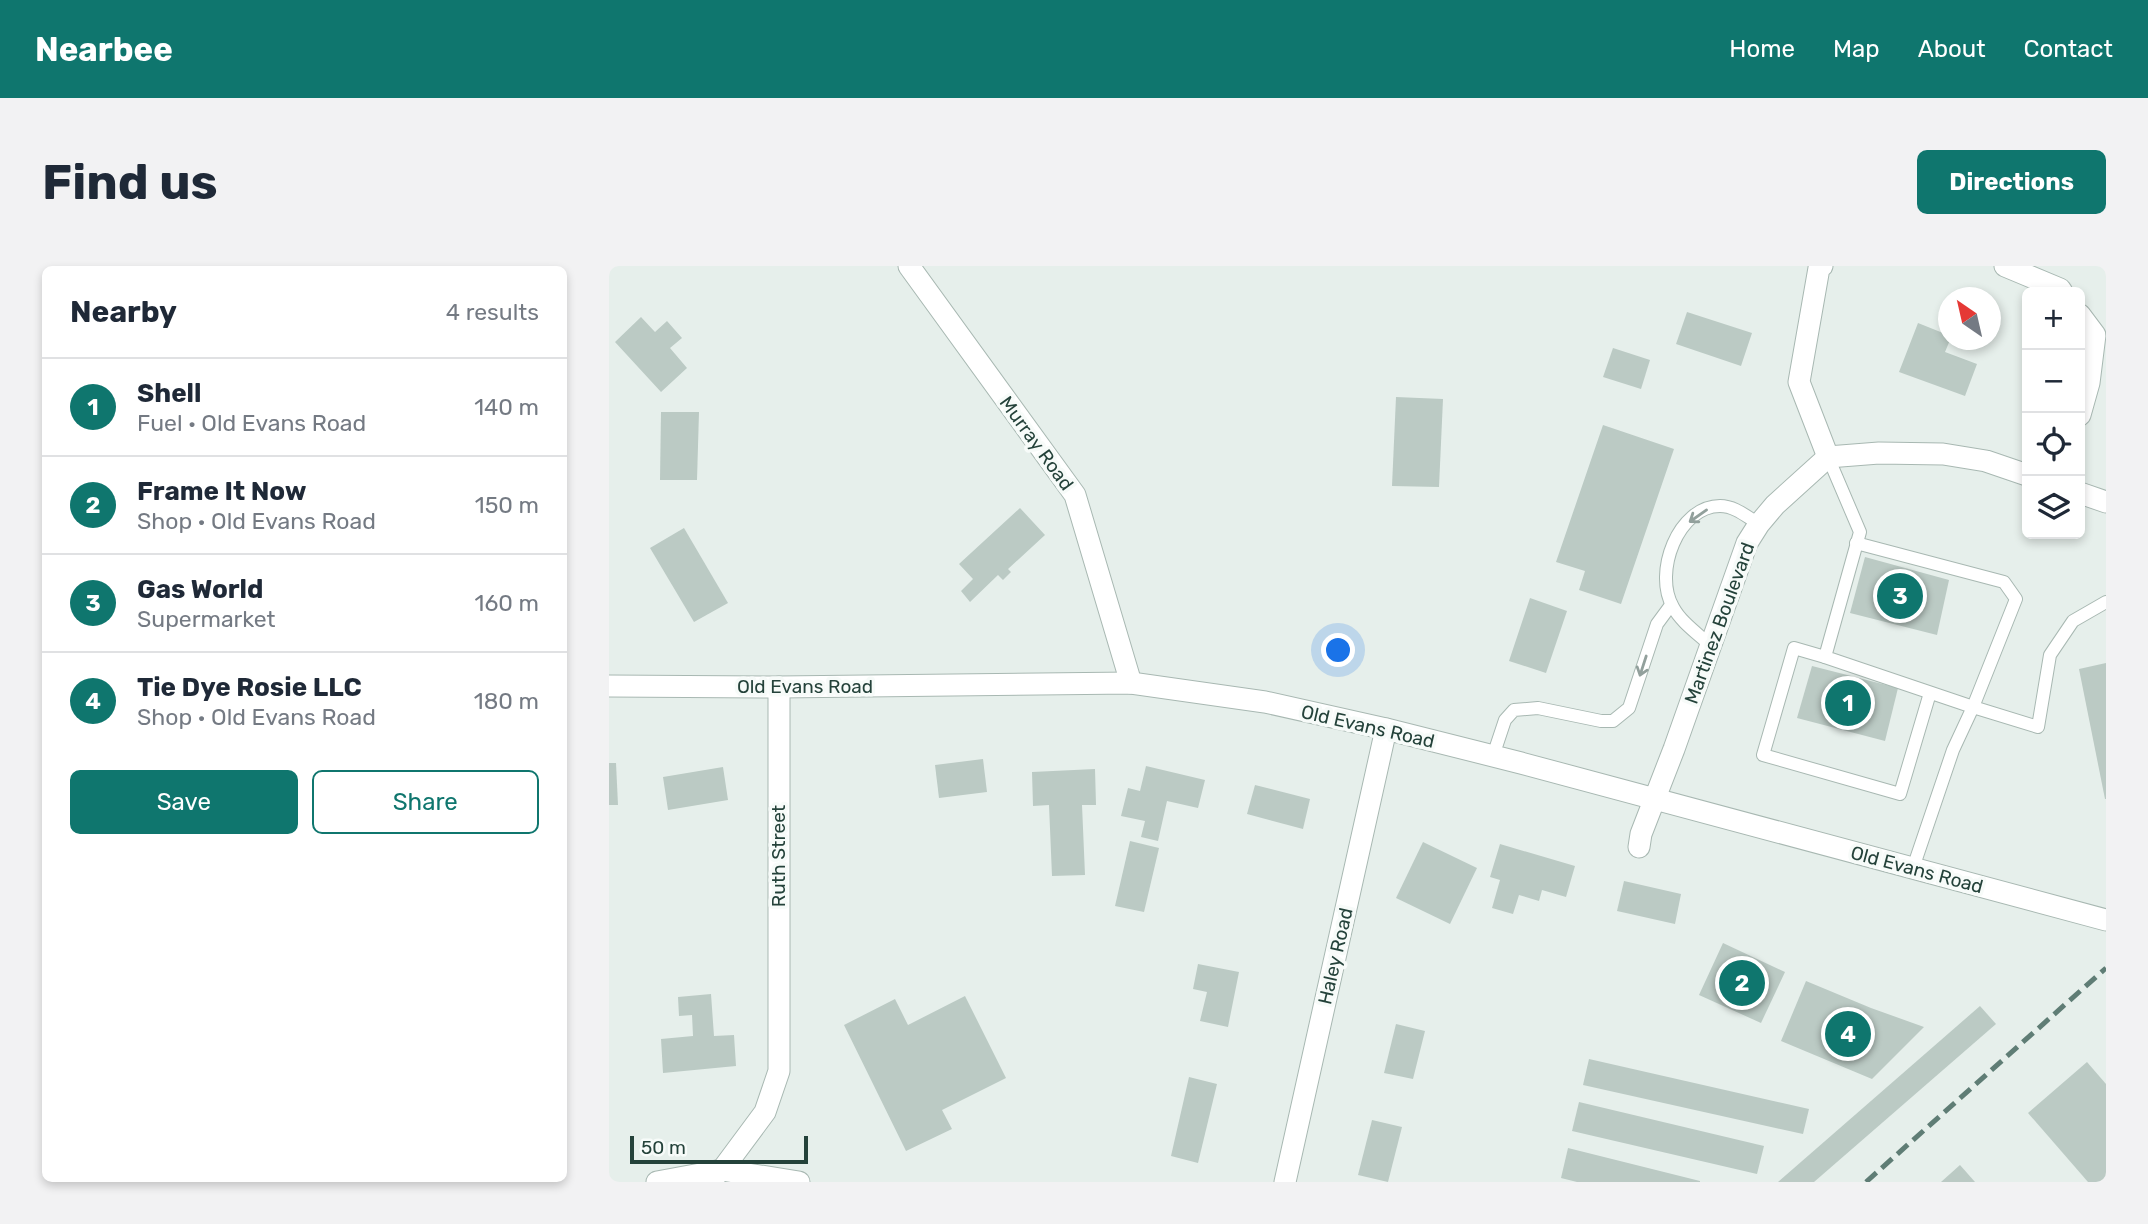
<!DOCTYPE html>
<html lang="en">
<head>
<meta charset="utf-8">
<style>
  :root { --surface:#fff; --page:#f2f2f3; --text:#1f2937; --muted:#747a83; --line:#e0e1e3; --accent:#0f766e }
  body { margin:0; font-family:Rubik,sans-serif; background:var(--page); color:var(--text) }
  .controls { position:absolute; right:21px; top:21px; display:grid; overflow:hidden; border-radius:10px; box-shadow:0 4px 10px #0003 }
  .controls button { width:63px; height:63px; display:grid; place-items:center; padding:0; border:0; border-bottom:2px solid var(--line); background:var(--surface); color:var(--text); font:35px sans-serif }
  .compass { position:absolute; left:1329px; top:21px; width:63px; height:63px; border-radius:50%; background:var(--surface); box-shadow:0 4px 10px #0003; rotate:326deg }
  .scale { position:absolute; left:21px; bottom:18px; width:178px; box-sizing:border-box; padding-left:7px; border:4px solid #24423a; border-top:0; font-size:19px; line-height:24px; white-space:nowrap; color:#24423a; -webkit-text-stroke:5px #f7fbf9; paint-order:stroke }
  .you { position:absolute; left:730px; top:385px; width:24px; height:24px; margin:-18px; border:5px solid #fff; border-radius:50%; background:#1a73e8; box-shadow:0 0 0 10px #1a73e833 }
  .badge { display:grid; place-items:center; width:46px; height:46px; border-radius:50%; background:var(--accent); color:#fff; font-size:23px; font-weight:700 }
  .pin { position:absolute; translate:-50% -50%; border:4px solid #fff; box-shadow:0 2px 7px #0006 }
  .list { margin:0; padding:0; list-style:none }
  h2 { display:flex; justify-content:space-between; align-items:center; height:91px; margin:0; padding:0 28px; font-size:30px }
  h2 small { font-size:23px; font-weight:400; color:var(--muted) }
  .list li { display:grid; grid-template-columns:46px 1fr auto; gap:21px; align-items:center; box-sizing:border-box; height:98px; padding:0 28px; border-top:2px solid var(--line) }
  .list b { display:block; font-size:26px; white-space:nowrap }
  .list p { margin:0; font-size:23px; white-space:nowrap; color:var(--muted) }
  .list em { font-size:23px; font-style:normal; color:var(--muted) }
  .actions { display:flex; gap:14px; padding:21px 28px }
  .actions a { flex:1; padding:16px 0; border:2px solid var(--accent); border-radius:10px; text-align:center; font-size:24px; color:var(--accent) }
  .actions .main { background:var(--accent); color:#fff }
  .icon { flex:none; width:38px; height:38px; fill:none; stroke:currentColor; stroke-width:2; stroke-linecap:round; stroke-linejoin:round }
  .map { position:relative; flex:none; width:1497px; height:916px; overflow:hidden; border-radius:10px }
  header { display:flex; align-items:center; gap:42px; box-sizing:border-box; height:98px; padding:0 35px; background:var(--accent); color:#fff }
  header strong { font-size:33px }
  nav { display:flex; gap:38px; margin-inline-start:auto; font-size:24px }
  .intro { display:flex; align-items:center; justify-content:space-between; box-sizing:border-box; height:168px; padding:0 42px }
  h1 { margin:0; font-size:49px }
  .button { padding:18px 32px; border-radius:10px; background:var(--accent); color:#fff; font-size:24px; font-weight:700 }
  main { display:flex; gap:42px; padding:0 42px }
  aside { flex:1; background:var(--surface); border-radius:10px; box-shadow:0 4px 10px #0003 }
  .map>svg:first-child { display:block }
</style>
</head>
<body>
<header>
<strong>Nearbee</strong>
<nav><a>Home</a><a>Map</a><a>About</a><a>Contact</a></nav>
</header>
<div class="intro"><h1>Find us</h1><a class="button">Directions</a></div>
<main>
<aside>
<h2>Nearby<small>4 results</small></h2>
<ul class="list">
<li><span class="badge">1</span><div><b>Shell</b><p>Fuel · Old Evans Road</p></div><em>140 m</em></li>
<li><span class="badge">2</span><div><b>Frame It Now</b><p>Shop · Old Evans Road</p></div><em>150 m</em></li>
<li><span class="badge">3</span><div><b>Gas World</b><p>Supermarket</p></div><em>160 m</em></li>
<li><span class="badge">4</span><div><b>Tie Dye Rosie LLC</b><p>Shop · Old Evans Road</p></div><em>180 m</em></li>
</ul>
<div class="actions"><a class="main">Save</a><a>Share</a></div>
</aside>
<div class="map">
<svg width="1497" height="916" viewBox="0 0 1497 916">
  <rect width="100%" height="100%" fill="#e6efeb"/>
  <g fill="#bbcac4">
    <polygon points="1078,46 1143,67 1132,100 1067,78"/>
    <polygon points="32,51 46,66 58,55 73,72 61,82 78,102 52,126 6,76"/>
    <polygon points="1309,57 1339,69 1341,74 1336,86 1368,98 1356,130 1290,106"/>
    <polygon points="1004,82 1041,94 1032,123 994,111"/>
    <polygon points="787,131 834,133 830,221 783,220"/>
    <polygon points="52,146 90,146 88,214 51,214"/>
    <polygon points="994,159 1065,183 1012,338 970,324 976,305 947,296"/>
    <polygon points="411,242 436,269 399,303 402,306 394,314 389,309 361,336 352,325 364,313 350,298"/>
    <polygon points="75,262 119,337 85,356 41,282"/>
    <polygon points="1256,291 1340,314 1328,369 1241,347"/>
    <polygon points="921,332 958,345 937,407 900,395"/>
    <polygon points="1497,397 1497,533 1496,533 1470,403"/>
    <polygon points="1203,400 1289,422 1276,475 1188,452"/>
    <polygon points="374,493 378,526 330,532 326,499"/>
    <polygon points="0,497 7,497 9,539 0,539"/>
    <polygon points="537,500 596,514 589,542 558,535 549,575 532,571 536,555 512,550 519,522 531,525"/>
    <polygon points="114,501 119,534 59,544 54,511"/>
    <polygon points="486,503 487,539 473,539 476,609 443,610 440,539 424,540 423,506"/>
    <polygon points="646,519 701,533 694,563 638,548"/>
    <polygon points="521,575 550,582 535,646 506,640"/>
    <polygon points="814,576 868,602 841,658 787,632"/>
    <polygon points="891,578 966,600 957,631 933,624 930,635 910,629 904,648 883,642 891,614 881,611"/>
    <polygon points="1015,615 1072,628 1066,658 1008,645"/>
    <polygon points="1114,677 1176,706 1152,757 1090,729"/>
    <polygon points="589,698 630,706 619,761 591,755 598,726 584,723"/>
    <polygon points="1197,715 1262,742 1315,761 1263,813 1172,775"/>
    <polygon points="102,728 105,770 125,769 127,800 54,807 52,773 84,770 83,749 70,750 69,731"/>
    <polygon points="356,730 397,812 333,844 343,863 297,885 235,759 286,733 299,759"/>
    <polygon points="1371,740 1387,758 1205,916 1169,916"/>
    <polygon points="787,758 816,765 804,813 775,807"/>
    <polygon points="980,793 1200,843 1194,868 974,819"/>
    <polygon points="1478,796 1497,818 1497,916 1479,916 1419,847"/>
    <polygon points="580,811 608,818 589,897 562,890"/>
    <polygon points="970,836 1155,880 1148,908 963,865"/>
    <polygon points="763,854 793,861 779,916 749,909"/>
    <polygon points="959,882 1091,915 1091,916 968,916 952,912"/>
    <polygon points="1351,899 1366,916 1332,916"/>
  </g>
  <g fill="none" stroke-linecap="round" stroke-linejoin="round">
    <g stroke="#a8b8b2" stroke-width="14">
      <g id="service">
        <polyline points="1219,191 1251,266 1216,391 1364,441 1344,484 1304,602"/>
        <polyline points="1247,277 1395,316 1407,333 1364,441 1429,461 1441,389 1464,355 1497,336"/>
        <path d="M1101 379C1088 367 1072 356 1064 341 1044 307 1069 240 1111 240 1126 240 1138 251 1150 258"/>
        <polyline points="1216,391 1185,382 1154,489 1291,528 1321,427"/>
        <polyline points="884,490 896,454 905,444 929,442 992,455 1004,455 1020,442 1048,358 1062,339"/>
      </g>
    </g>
    <g stroke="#a8b8b2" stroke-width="23">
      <g id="minor">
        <polyline points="300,0 466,229 522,417"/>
        <polyline points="1213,0 1210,2 1190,116 1219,191"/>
        <polyline points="1396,0 1451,23 1453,26"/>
        <polyline points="1471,49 1486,69 1480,117 1471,149"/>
        <polyline points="1471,227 1497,236"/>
        <polyline points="1030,581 1032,568 1065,483 1138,277 1150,258 1166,239 1219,191 1270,187 1334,188 1377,195 1418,209"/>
        <polyline points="48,916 113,904 190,916"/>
        <polyline points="98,916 113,904 156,846 170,805 170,421"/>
        <polyline points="676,916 777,463"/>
      </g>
    </g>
    <g stroke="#a8b8b2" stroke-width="23">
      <polyline id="tertiary" points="0,420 170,421 522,417 656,436 777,463 912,497 1497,654"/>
    </g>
    <use href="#service" stroke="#fff" stroke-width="12"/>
    <use href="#minor" stroke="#fff" stroke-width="21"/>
    <use href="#tertiary" stroke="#fff" stroke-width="21"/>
    <polyline stroke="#5f7d75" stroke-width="5" stroke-dasharray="14 7" stroke-linecap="butt" points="1257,916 1497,702"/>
  </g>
  <defs><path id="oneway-shaft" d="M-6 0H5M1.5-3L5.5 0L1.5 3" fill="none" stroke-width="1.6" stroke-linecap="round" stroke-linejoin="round" transform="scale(1.75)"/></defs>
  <g stroke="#92a09c">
    <use href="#oneway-shaft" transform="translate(1089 250) rotate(145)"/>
    <use href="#oneway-shaft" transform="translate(1034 400) rotate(108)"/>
  </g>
  <g text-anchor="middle" stroke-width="7" stroke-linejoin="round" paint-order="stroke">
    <g font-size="19" fill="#24423a" stroke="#f7fbf9">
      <text transform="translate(428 177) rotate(54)" y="7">Murray Road</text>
      <text transform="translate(1110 357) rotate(-70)" y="7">Martinez Boulevard</text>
      <text x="196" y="427">Old Evans Road</text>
      <text transform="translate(759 460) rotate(13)" y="7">Old Evans Road</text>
      <text transform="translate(169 590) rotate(-90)" y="7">Ruth Street</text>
      <text transform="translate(1308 603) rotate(15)" y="7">Old Evans Road</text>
      <text transform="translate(726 690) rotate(-77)" y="7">Haley Road</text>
    </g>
  </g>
</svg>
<div class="controls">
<button>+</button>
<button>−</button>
<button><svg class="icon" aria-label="locate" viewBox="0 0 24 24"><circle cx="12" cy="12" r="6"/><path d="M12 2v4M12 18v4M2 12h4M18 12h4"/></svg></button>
<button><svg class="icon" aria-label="layers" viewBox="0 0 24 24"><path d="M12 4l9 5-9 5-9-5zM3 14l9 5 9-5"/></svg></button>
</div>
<svg class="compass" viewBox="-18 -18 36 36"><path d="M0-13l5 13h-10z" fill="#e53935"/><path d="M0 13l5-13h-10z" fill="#747a83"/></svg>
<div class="scale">50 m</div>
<div class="you"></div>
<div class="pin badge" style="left:1239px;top:437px">1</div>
<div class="pin badge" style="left:1133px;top:717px">2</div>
<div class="pin badge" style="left:1291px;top:330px">3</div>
<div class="pin badge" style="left:1239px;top:768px">4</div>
</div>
</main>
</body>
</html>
